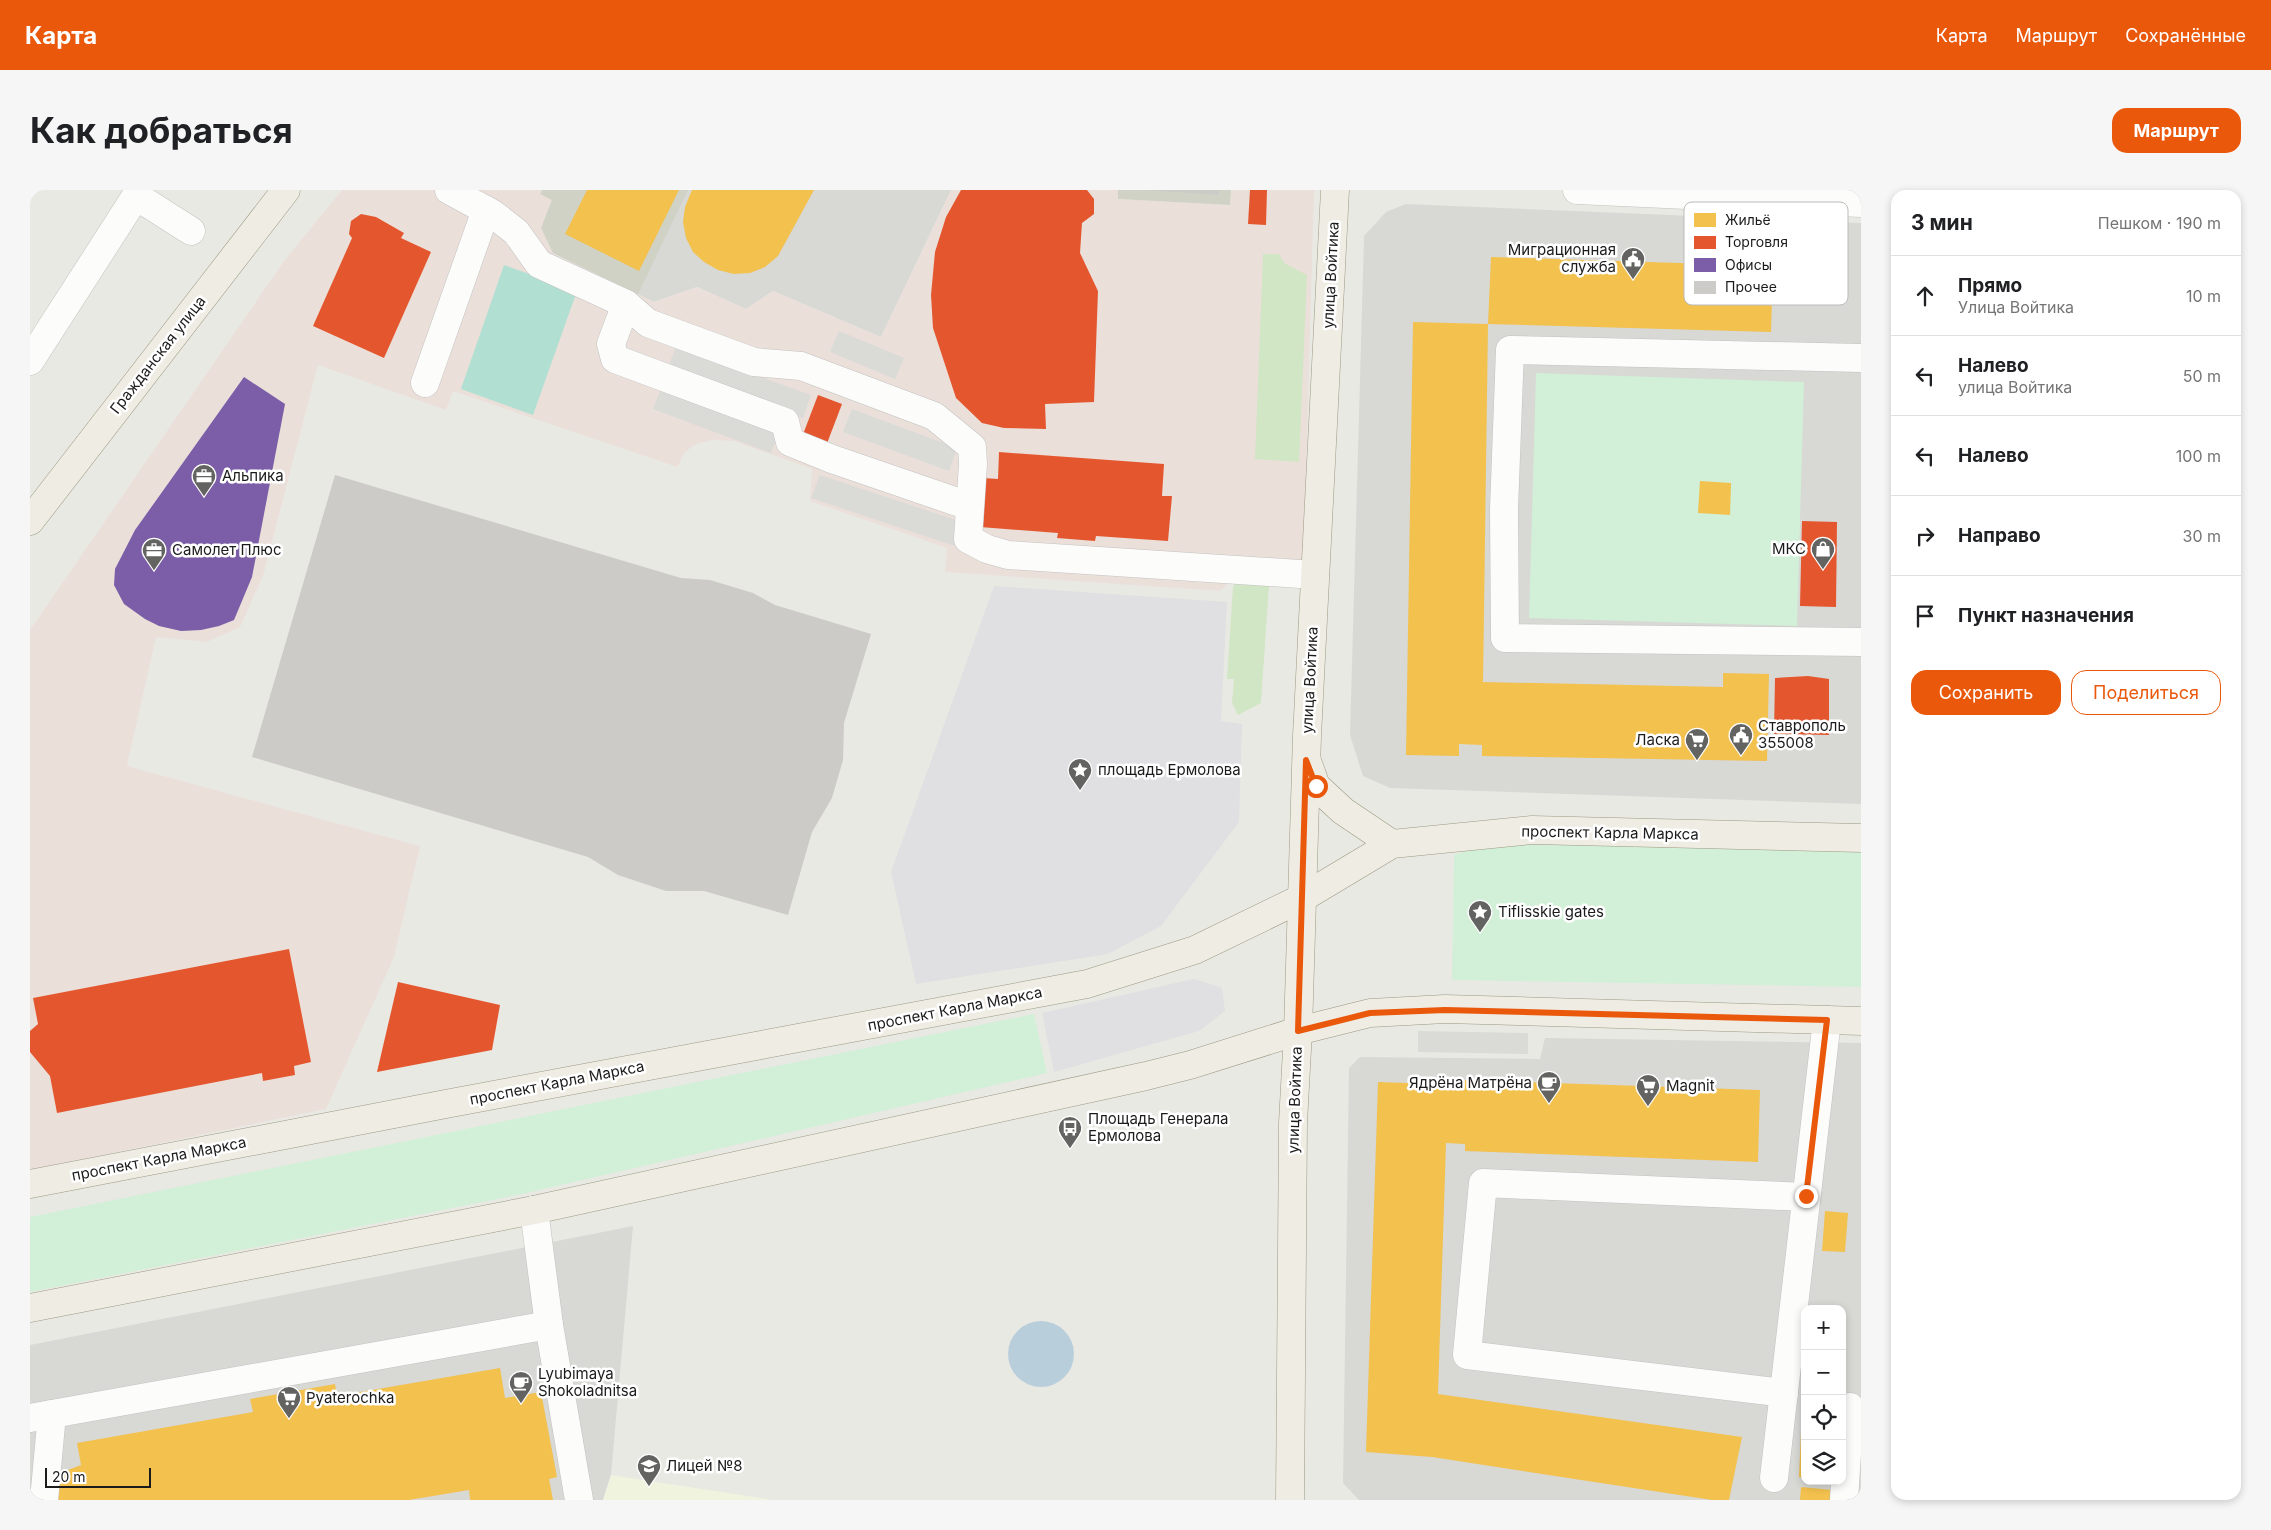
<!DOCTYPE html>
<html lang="ru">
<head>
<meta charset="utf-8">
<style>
  :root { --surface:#fff; --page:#f6f6f6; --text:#202124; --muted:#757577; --line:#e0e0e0; --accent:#ea580c }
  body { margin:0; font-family:Inter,sans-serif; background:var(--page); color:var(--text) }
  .controls { position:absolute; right:15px; bottom:15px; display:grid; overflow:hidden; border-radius:10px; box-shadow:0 2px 8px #0003 }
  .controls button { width:45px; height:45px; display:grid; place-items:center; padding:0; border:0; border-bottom:1px solid var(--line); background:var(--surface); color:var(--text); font:25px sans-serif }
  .scale { position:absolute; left:15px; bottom:12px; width:106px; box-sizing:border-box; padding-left:5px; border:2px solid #1b1b1b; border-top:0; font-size:14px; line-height:18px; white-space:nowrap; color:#1b1b1b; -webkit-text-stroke:4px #fff; paint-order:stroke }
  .stop { position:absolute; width:15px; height:15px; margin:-11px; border:4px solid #ea580c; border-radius:50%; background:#fff }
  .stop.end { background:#ea580c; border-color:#fff; box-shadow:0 1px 5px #0008 }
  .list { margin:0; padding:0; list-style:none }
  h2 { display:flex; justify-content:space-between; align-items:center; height:65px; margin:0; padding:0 20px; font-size:21px }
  h2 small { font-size:16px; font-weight:400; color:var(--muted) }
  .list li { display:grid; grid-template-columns:32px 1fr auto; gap:15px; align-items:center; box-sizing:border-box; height:80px; padding:0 20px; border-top:1px solid var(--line) }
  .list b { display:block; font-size:19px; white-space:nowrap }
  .list p { margin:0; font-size:16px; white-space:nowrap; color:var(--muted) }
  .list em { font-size:16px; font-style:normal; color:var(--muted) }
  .actions { display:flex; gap:10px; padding:15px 20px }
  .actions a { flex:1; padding:11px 0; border:1px solid var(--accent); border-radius:15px; text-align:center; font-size:18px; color:var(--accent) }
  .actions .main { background:var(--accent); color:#fff }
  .icon { flex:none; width:28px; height:28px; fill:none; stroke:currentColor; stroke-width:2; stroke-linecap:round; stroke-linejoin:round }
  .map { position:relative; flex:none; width:1831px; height:1310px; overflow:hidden; border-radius:15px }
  header { display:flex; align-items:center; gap:30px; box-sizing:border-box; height:70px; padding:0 25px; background:var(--accent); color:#fff }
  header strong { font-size:24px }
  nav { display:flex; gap:28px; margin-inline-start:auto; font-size:18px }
  .intro { display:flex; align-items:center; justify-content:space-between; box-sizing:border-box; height:120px; padding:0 30px }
  h1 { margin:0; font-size:35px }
  .button { padding:12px 22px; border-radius:15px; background:var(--accent); color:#fff; font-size:18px; font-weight:700 }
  main { display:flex; gap:30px; padding:0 30px }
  aside { flex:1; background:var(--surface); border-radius:15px; box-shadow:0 2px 8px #0003 }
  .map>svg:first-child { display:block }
</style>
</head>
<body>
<header>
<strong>Карта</strong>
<nav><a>Карта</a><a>Маршрут</a><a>Сохранённые</a></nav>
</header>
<div class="intro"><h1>Как добраться</h1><a class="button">Маршрут</a></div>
<main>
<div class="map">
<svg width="1831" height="1310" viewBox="0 0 1831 1310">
  <rect width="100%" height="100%" fill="#e9e9e4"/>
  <g fill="#d8d8d5" fill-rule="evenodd">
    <polygon points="512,0 921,0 851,147 743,101 716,119 667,97 624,112 523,63"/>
    <polygon points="1376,14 1831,33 1831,614 1360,598 1333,586 1320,545 1334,46 1356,22"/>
    <path d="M1515 848 1831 853V1310H1329L1313 1293 1319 878 1330 867 1510 869ZM1775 1119H1812V1291H1775Z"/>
    <polygon points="603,1036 581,1285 573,1310 0,1310 0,1155"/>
  </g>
  <polygon fill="#ebdfda" points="312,0 512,0 510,4 522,10 511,38 523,63 624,112 667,97 716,119 743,101 851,147 921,0 1088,0 1088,9 1200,15 1201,0 1284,0 1273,387 1210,382 1190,401 915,382 917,358 780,311 782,279 704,251 683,250 666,254 655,262 647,277 423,201 416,220 288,175 233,386 210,437 177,452 126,447 97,576 390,656 364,767 296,919 0,980 0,440 254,71"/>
  <polygon fill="#f0f3de" points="581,1285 743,1310 573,1310"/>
  <g fill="#d1d2c6">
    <polygon points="512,0 658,0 608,104 523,63 511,38 522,10 510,4"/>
    <polygon points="1088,0 1201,0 1200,15 1088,9"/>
  </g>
  <g fill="#d1e6c4">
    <polygon points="1233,64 1249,64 1254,73 1277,85 1269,272 1225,269"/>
    <polygon points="1212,391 1239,395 1231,513 1208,525 1202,513 1204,489 1197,489 1203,396"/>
  </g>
  <g fill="#d2efd7">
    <polygon points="1506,183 1774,192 1767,436 1499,428"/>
    <polygon points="1463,652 1831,657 1831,797 1422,790 1424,665"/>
    <polygon points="1004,824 1017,883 492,1004 0,1102 0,1027"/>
  </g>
  <polygon fill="#b1dfd2" points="474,75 547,101 503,225 431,199"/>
  <g fill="#dadad7">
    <polygon points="809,141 874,168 865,189 800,162"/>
    <polygon points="646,156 781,205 773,228 638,178"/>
    <polygon points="632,196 750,239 741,263 623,219"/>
    <polygon points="822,219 927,258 919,281 813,242"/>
    <polygon points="790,285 932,332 925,356 781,308"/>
    <polygon points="1388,841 1498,843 1498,864 1388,862"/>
  </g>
  <g fill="#e0dfe2">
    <polygon points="964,396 1197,412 1191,531 1212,534 1209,632 1131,736 1078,764 886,794 861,682"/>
    <polygon points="1164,789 1192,798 1195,821 1169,841 1024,882 1012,823"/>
  </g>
  <circle fill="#b9cedb" cx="1011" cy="1164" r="33"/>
  <g fill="#f2c14e">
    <polygon points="557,0 649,0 609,81 535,44"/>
    <polygon points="662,0 784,0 748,66 735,77 720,83 704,84 688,80 674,72 663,62 656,48 653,32 655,17"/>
    <polygon points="1461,67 1743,76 1741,142 1458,134"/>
    <polygon points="1383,132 1458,134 1453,492 1693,497 1693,483 1739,484 1737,571 1452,566 1452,555 1429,554 1429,566 1376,565"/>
    <polygon points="1670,291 1701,293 1700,325 1668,323"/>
    <polygon points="1435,890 1730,900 1728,972 1435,961 1435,954 1416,953 1408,1204 1712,1247 1699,1310 1682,1310 1402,1267 1336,1262 1348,892 1435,895"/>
    <polygon points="1795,1021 1818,1023 1815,1062 1792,1061"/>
    <polygon points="470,1178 475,1208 511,1202 527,1287 519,1289 523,1310 440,1310 439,1300 379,1310 26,1310 30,1283 51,1275 47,1253 223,1222 220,1209 305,1194 307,1206"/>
    <polygon points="1772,1218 1775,1218 1775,1288 1769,1287"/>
    <polygon points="1771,1297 1803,1300 1802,1310 1770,1310"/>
  </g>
  <g fill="#e4572e">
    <polygon points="931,0 1057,0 1064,9 1064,24 1052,33 1050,63 1068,101 1064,212 1015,214 1016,239 974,238 952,233 926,208 903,138 901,105 905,62 916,27"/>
    <polygon points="1220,0 1237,0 1236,35 1218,34"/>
    <polygon points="331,24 346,27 374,43 371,48 401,62 354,168 283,136 322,48 319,44 321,31"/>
    <polygon points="788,205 812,214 796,256 772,247"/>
    <polygon points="969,262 1134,274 1132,306 1142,306 1138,351 1066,346 1065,351 1027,348 1028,343 950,337 953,288 968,289"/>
    <polygon points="1772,331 1807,332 1806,417 1770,416"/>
    <polygon points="1778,486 1799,489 1799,545 1744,544 1745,488"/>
    <polygon points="259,759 281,872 264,876 265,885 233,891 232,883 27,923 20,886 0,862 0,841 8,834 3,808"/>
    <polygon points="368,792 470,815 462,860 347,882"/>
  </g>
  <polygon fill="#7b5ea7" points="214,187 255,214 222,387 204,430 189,436 171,440 151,441 129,436 115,429 94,414 84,395 85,379 105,340"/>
  <g fill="#cccbc7">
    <polygon points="1116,0 1189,0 1189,5"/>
    <polygon points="305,285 651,388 680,390 723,403 745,415 841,444 814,533 813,570 802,608 782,642 758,725 674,701 636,701 588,685 558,667 222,567"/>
  </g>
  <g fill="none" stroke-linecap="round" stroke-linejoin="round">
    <g stroke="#c2c2c0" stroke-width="29">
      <g id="minor">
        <polyline points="419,0 463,24 486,42 509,74 596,114 618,133 724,172 771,176 904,226 942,257 943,274 938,349 957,359 978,365 1285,385"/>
        <polyline points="1547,0 1831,13"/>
        <polyline points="596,114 581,154 585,169 755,232 760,252 802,269 939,316"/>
        <polyline points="1831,168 1480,160 1474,319 1475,448 1831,452"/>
        <polyline points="0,171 106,6 161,41"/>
        <polyline points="395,193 456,20"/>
        <polyline points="519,1135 549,1310"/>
        <polyline points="1754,1203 1437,1165 1453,993 1776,1007"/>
        <polyline points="0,1228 519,1135 504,1020"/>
        <polyline points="1744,1288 1797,830"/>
        <polyline points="14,1310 22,1224"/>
        <polyline points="1814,1310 1820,1217"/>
      </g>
    </g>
    <g stroke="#9d9983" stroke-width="29">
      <g id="major">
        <polyline points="0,331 256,0"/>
        <polyline points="1277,571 1286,596 1313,621 1362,654"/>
        <polyline points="0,994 421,913 1057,794 1165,760 1272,708 1362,654 1502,640 1831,648"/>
        <polyline points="0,1118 504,1020 1116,886 1160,875 1268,841 1340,823 1415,819 1831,831"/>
        <polyline points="1260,1310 1263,933 1268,841 1277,546 1305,0"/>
      </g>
    </g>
    <use href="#minor" stroke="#fcfcfb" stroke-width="28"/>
    <use href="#major" stroke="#efece3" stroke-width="28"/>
  </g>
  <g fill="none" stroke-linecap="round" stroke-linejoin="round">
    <polyline stroke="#ea580c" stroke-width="6" points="1286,596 1276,570 1268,841 1340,823 1415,820 1797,830 1776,1006"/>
  </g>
  <defs>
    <g id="civic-pin" transform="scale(1.25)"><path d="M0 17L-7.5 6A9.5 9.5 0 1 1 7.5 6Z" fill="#636361" stroke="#fff"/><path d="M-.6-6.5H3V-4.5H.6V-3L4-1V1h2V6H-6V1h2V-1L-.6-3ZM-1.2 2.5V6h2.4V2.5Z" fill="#fff"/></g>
    <g id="office-pin" transform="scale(1.25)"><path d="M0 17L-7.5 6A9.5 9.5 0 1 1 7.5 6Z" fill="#636361" stroke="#fff"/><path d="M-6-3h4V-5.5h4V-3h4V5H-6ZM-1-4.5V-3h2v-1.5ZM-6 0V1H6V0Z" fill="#fff"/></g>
    <g id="shop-pin" transform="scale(1.25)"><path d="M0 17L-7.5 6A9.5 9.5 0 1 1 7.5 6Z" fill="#636361" stroke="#fff"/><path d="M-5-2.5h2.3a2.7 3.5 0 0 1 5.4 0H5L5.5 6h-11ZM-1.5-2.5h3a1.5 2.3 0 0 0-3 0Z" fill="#fff"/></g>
    <g id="supermarket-pin" transform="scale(1.25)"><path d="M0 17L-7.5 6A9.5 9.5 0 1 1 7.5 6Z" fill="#636361" stroke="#fff"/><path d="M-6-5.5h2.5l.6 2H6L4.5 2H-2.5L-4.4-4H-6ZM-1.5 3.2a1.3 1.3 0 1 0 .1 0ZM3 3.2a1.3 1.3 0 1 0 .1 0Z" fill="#fff"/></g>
    <g id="sight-pin" transform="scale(1.25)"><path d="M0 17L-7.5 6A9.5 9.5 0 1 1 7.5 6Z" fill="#636361" stroke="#fff"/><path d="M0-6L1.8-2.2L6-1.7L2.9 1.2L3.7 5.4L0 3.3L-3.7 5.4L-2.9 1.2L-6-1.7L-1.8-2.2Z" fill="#fff"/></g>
    <g id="cafe-pin" transform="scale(1.25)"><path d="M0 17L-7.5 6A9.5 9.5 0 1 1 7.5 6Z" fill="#636361" stroke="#fff"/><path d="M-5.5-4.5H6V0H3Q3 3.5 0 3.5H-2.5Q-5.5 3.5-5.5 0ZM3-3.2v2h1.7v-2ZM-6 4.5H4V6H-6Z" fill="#fff"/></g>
    <g id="bus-pin" transform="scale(1.25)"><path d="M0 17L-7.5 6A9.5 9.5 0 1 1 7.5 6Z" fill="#636361" stroke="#fff"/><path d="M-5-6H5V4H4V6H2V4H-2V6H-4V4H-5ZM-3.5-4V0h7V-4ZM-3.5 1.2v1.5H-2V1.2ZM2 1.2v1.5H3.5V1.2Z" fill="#fff"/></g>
    <g id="school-pin" transform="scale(1.25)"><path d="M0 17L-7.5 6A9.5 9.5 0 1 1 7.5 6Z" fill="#636361" stroke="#fff"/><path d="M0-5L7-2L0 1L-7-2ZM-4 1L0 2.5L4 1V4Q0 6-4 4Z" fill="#fff"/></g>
  </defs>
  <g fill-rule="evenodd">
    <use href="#civic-pin" x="1603" y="69"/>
    <use href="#office-pin" x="174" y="286"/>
    <use href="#shop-pin" x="1793" y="359"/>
    <use href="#office-pin" x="124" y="360"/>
    <use href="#civic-pin" x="1711" y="545"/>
    <use href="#supermarket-pin" x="1667" y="550"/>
    <use href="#sight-pin" x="1050" y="580"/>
    <use href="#sight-pin" x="1450" y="722"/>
    <use href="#cafe-pin" x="1519" y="893"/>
    <use href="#supermarket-pin" x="1618" y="896"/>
    <use href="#bus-pin" x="1040" y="938"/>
    <use href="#cafe-pin" x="491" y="1193"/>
    <use href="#supermarket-pin" x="259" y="1208"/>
    <use href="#school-pin" x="619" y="1276"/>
  </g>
  <g text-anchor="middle" stroke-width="5" stroke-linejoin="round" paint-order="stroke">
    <g font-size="15" fill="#1b1b1b" stroke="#fff" text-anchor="start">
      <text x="1586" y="65" text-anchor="end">Миграционная<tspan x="1586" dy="17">служба</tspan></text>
      <text x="192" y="291">Альпика</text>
      <text x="1776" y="364" text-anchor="end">МКС</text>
      <text x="142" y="365">Самолет Плюс</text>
      <text x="1728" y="541">Ставрополь<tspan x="1728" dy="17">355008</tspan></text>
      <text x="1650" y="555" text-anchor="end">Ласка</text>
      <text x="1068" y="585">площадь Ермолова</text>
      <text x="1468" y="727">Tiflisskie gates</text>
      <text x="1502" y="898" text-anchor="end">Ядрёна Матрёна</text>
      <text x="1636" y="901">Magnit</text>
      <text x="1058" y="934">Площадь Генерала<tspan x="1058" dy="17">Ермолова</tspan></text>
      <text x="508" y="1189">Lyubimaya<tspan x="508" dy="17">Shokoladnitsa</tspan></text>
      <text x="276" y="1213">Pyaterochka</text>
      <text x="636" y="1281">Лицей №8</text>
    </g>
    <g font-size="15" fill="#1b1b1b" stroke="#fff">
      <text transform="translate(1301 85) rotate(-87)" y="5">улица Войтика</text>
      <text transform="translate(128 165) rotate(-52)" y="5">Гражданская улица</text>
      <text transform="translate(1280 490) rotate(-87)" y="5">улица Войтика</text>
      <text transform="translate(1580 643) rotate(1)" y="5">проспект Карла Маркса</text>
      <text transform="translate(925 819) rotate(-11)" y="5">проспект Карла Маркса</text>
      <text transform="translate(527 893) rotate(-11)" y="5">проспект Карла Маркса</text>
      <text transform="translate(1265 910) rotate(-88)" y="5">улица Войтика</text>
      <text transform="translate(129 969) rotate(-11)" y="5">проспект Карла Маркса</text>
    </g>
  </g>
  <rect x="1654" y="12" width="164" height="103" rx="8" fill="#fff" stroke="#bbb" stroke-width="1"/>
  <rect x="1664" y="23" width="22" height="14" fill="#f2c14e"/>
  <rect x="1664" y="46" width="22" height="13" fill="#e4572e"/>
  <rect x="1664" y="68" width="22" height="14" fill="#7b5ea7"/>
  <rect x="1664" y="91" width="22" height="13" fill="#cccbc7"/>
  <g font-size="14" fill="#1b1b1b">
    <text x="1695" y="35">Жильё</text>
    <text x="1695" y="57">Торговля</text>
    <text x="1695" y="80">Офисы</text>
    <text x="1695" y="102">Прочее</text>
  </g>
</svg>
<div class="controls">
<button>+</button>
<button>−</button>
<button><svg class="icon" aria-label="locate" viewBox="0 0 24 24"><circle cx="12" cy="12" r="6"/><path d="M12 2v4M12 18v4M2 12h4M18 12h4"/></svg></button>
<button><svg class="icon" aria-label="layers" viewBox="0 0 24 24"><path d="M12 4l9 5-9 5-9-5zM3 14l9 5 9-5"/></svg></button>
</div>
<div class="scale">20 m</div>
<div class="stop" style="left:1286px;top:596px"></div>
<div class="stop end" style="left:1776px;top:1006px"></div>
</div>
<aside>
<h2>3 мин<small>Пешком · 190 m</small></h2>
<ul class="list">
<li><svg class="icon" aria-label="ahead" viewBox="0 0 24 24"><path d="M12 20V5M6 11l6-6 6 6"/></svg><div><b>Прямо</b><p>Улица Войтика</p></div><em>10 m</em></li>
<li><svg class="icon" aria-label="left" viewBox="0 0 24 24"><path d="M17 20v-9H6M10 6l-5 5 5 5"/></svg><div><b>Налево</b><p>улица Войтика</p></div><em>50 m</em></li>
<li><svg class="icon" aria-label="left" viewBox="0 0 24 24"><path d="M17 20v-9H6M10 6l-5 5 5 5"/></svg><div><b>Налево</b></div><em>100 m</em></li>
<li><svg class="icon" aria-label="right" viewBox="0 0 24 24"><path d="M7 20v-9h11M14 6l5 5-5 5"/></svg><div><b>Направо</b></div><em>30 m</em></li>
<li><svg class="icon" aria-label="arrive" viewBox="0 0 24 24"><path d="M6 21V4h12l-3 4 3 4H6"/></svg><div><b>Пункт назначения</b></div></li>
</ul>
<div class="actions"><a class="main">Сохранить</a><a>Поделиться</a></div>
</aside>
</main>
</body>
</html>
